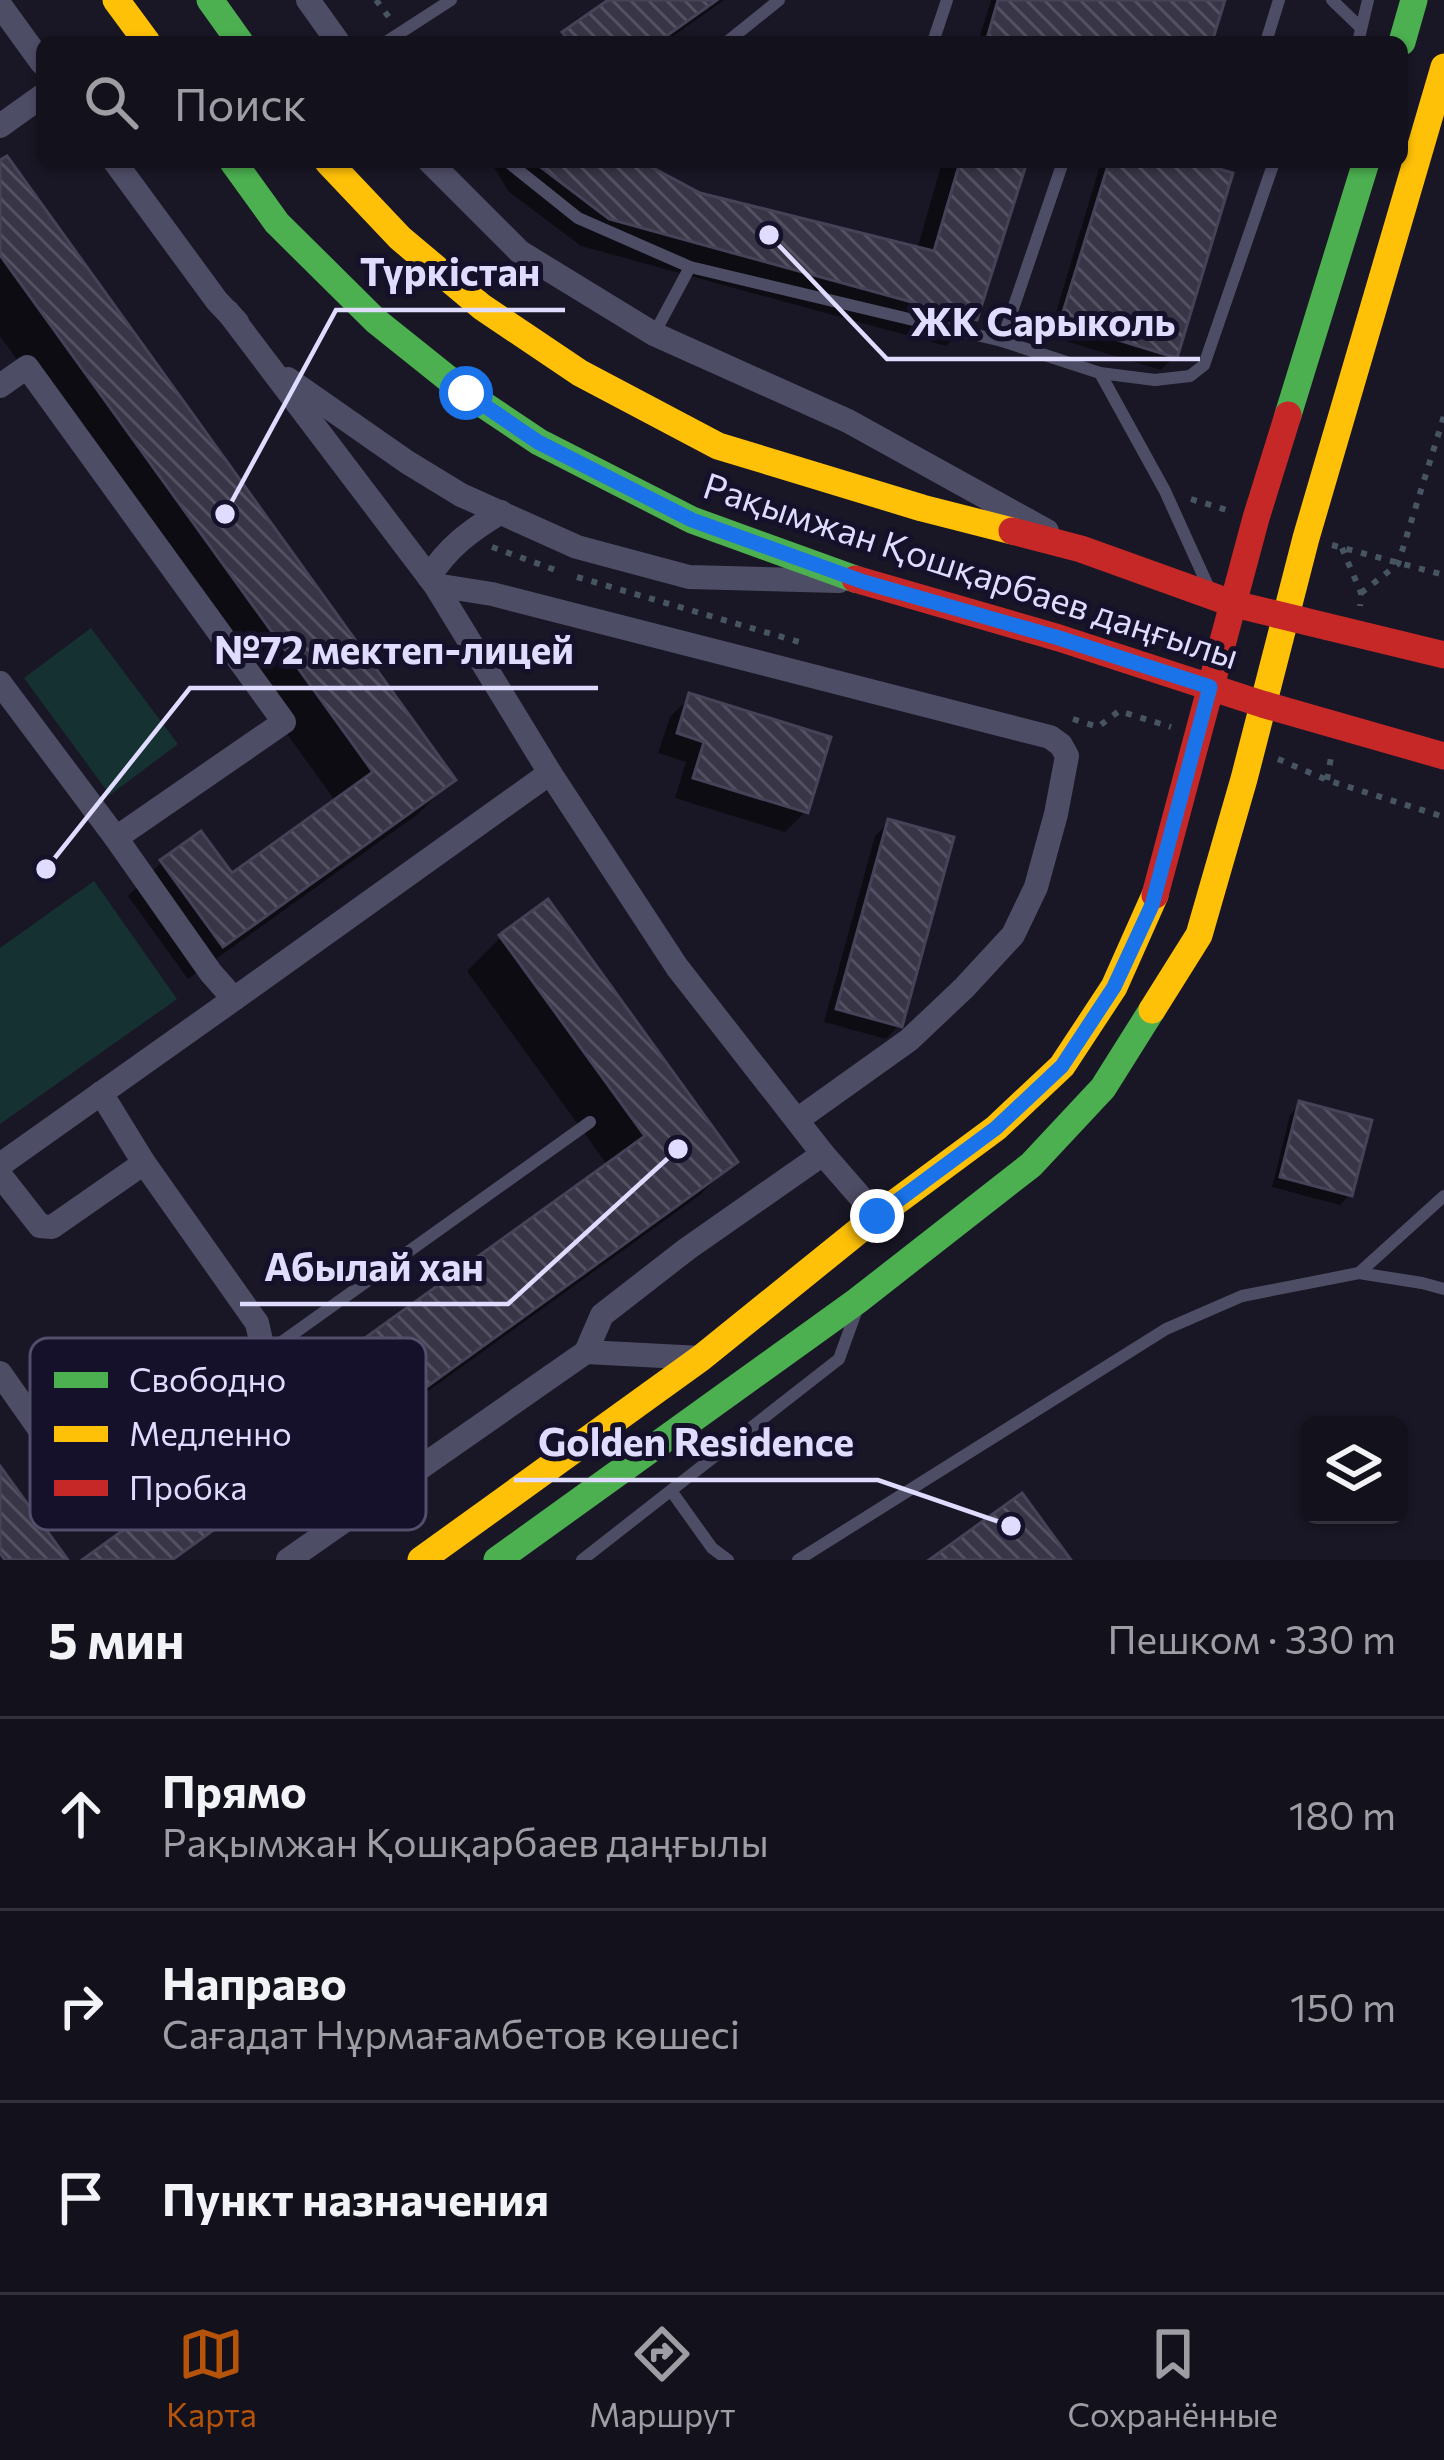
<!DOCTYPE html>
<html lang="ru">
<head>
<meta charset="utf-8">
<style>
  :root { --surface:#13111c; --page:#201f29; --text:#f1f3f6; --muted:#9d9da3; --line:#32313b; --accent:#b45309 }
  body { margin:0; font-family:Commissioner,sans-serif; background:var(--page); color:var(--text) }
  .controls { position:absolute; right:36px; bottom:36px; display:grid; overflow:hidden; border-radius:18px; box-shadow:0 3px 9px #0004 }
  .controls button { width:108px; height:108px; display:grid; place-items:center; padding:0; border:0; border-bottom:3px solid var(--line); background:var(--surface); color:var(--text); font:60px sans-serif }
  .stop { position:absolute; width:36px; height:36px; margin:-27px; border:9px solid #1a73e8; border-radius:50%; background:#fff }
  .stop.end { background:#1a73e8; border-color:#fff; box-shadow:0 3px 12px #0008 }
  .list { margin:0; padding:0; list-style:none }
  h2 { display:flex; justify-content:space-between; align-items:center; height:156px; margin:0; padding:0 48px; font-size:51px }
  h2 small { font-size:39px; font-weight:400; color:var(--muted) }
  .list li { display:grid; grid-template-columns:78px 1fr auto; gap:36px; align-items:center; box-sizing:border-box; height:192px; padding:0 48px; border-top:3px solid var(--line) }
  .list b { display:block; font-size:45px; white-space:nowrap }
  .list p { margin:0; font-size:39px; white-space:nowrap; color:var(--muted) }
  .list em { font-size:39px; font-style:normal; color:var(--muted) }
  .icon { flex:none; width:66px; height:66px; fill:none; stroke:currentColor; stroke-width:2; stroke-linecap:round; stroke-linejoin:round }
  .map { position:relative; flex:none; width:1444px; height:1560px; overflow:hidden }
  .search { position:absolute; background:var(--surface); box-shadow:0 3px 9px #0004; left:36px; right:36px; top:36px; height:132px; display:flex; align-items:center; gap:30px; box-sizing:border-box; padding:0 42px; border-radius:18px; color:var(--muted); font-size:45px }
  .sheet { height:732px; background:var(--surface) }
  nav { display:flex; justify-content:space-around; align-items:center; box-sizing:border-box; height:168px; border-top:3px solid var(--line); background:var(--surface); font-size:33px; color:var(--muted) }
  nav a { display:grid; justify-items:center; gap:6px }
  nav .on { color:var(--accent) }
  .map>svg:first-child { display:block }
</style>
</head>
<body>
<div class="map">
<svg width="1444" height="1560" viewBox="0 0 1444 1560">
  <defs>
    <pattern id="building-back-hatch" width="6" height="6" patternUnits="userSpaceOnUse" patternTransform="scale(3)"><rect width="6" height="6" fill="#383646"/><path d="M-1 5l2 2M0 0l6 6M5-1l2 2" fill="none" stroke="#545262"/></pattern>
  </defs>
  <rect width="100%" height="100%" fill="#191725"/>
  <g fill="#153132">
    <polygon points="91,628 178,744 110,795 24,678"/>
    <polygon points="94,881 177,999 0,1124 0,948"/>
  </g>
  <g fill="#0007">
    <polygon points="614,0 724,0 665,42 556,42"/>
    <polygon points="991,0 1222,0 1209,42 978,42"/>
    <polygon points="491,162 635,162 699,196 917,250 942,162 1024,162 974,318 946,346 581,246 508,191"/>
    <polygon points="1101,162 1185,162 1175,356 1161,370 1049,336"/>
    <polygon points="0,164 452,780 418,814 188,979 128,896 162,862 231,877 336,802 0,336"/>
    <polygon points="690,697 805,812 785,832 675,798 686,762 658,753 670,717"/>
    <polygon points="889,822 899,1025 886,1039 824,1022 875,836"/>
    <polygon points="501,937 734,1161 700,1195 367,1435 326,1379 360,1345 608,1166 467,971"/>
    <polygon points="1300,1105 1350,1195 1340,1205 1272,1187 1290,1115"/>
    <polygon points="323,1447 310,1461 173,1560 87,1560"/>
  </g>
  <g fill="url(#building-back-hatch)" stroke="#464258" stroke-width="3">
    <polygon points="608,0 717,0 658,42 570,42 562,32"/>
    <polygon points="998,0 1225,0 1212,42 986,42"/>
    <polygon points="7,156 456,780 223,947 160,860 201,831 232,873 373,772 0,255 0,160"/>
    <polygon points="534,162 642,162 700,193 934,251 960,162 1027,162 977,320 609,219"/>
    <polygon points="1109,162 1196,162 1233,173 1177,358 1060,322"/>
    <polygon points="689,693 831,737 808,813 693,778 704,742 677,733"/>
    <polygon points="888,819 954,837 902,1027 836,1009"/>
    <polygon points="548,899 738,1162 403,1404 358,1343 645,1136 499,935"/>
    <polygon points="1299,1101 1372,1120 1352,1196 1280,1177"/>
    <polygon points="296,1405 327,1448 172,1560 82,1560"/>
    <polygon points="0,1466 68,1560 5,1560 0,1553"/>
    <polygon points="1022,1493 1071,1560 929,1560"/>
  </g>
  <g fill="none" stroke-linecap="round" stroke-linejoin="round">
    <g stroke="#475462" stroke-width="6" stroke-dasharray="6 9" stroke-linecap="butt">
      <polyline points="376,0 391,20"/>
      <polyline points="1191,499 1230,511"/>
      <polyline points="1332,545 1444,575"/>
      <polyline points="492,547 558,571"/>
      <polyline points="1342,548 1361,593 1360,606"/>
      <polyline points="577,577 806,644"/>
      <polyline points="1361,593 1398,564 1444,416"/>
      <polyline points="1073,719 1098,727 1119,711 1171,727"/>
      <polyline points="1278,759 1327,780 1444,817"/>
      <polyline points="1327,780 1332,752"/>
    </g>
    <g stroke="#4e4d66" stroke-width="12">
      <polyline points="1332,0 1361,28"/>
      <polyline points="386,42 451,0"/>
      <polyline points="727,42 779,0"/>
      <polyline points="933,42 947,0"/>
      <polyline points="1266,42 1279,0"/>
      <polyline points="1358,42 1368,0"/>
      <polyline points="508,162 578,218 690,267 1002,341 1100,373 1155,380 1190,376 1204,365 1274,162"/>
      <polyline points="654,334 690,267"/>
      <polyline points="1002,341 1063,162"/>
      <polyline points="1100,373 1165,491 1208,586"/>
      <polyline points="1359,1273 1444,1196"/>
      <polyline points="265,1354 590,1122"/>
      <polyline points="672,1492 712,1548 728,1560"/>
      <polyline points="582,1560 839,1359 856,1312"/>
      <polyline points="798,1560 1166,1329 1242,1296 1359,1273 1422,1283 1444,1289"/>
    </g>
    <g stroke="#4e4d66" stroke-width="24">
      <polyline points="308,0 338,42"/>
      <polyline points="0,5 42,63"/>
      <polyline points="0,126 42,96"/>
      <polyline points="115,162 217,301 237,322"/>
      <polyline points="430,162 520,252 654,334 848,421 1047,531"/>
      <polyline points="288,379 407,462 461,495 577,547 689,577 839,581"/>
      <polyline points="0,386 27,367 284,722 116,838"/>
      <path d="M429 577C448 547 470 531 501 512"/>
      <polyline points="435,585 492,594 1050,737 1061,745 1067,756 1056,814 1036,887 1013,935 964,988 909,1040 797,1120"/>
      <polyline points="0,683 116,838 211,973 234,999 550,773 435,585 228,312"/>
      <polyline points="550,773 677,967 823,1154 877,1216"/>
      <polyline points="0,1165 234,999"/>
      <polyline points="0,1175 40,1226 52,1227 144,1163"/>
      <polyline points="586,1352 602,1315 687,1249 823,1154"/>
      <polyline points="0,1373 78,1484 88,1491 99,1488 249,1391 254,1386 264,1354 257,1323 144,1163 101,1093"/>
      <polyline points="288,1560 586,1352 701,1358"/>
    </g>
    <g stroke="#4caf50" stroke-width="27">
      <polyline points="210,0 240,42"/>
      <polyline points="1402,42 1414,0"/>
      <polyline points="233,162 277,223 376,321 466,393 539,442 692,520 855,579"/>
      <polyline points="1288,415 1366,162"/>
      <polyline points="497,1560 857,1301 1031,1165 1103,1088 1152,1010"/>
    </g>
    <g stroke="#ffc107" stroke-width="27">
      <polyline points="116,0 147,42"/>
      <polyline points="328,162 400,238 482,307 580,373 718,446 922,508 1012,531"/>
      <polyline points="1152,1010 1199,935 1244,779 1306,538 1444,67"/>
      <polyline points="421,1560 701,1358 877,1216 996,1128 1062,1066 1114,987 1155,895"/>
    </g>
    <g stroke="#c62828" stroke-width="27">
      <polyline points="1012,531 1081,549 1234,604 1444,655"/>
      <polyline points="855,579 1059,638 1262,704 1444,756"/>
      <polyline points="1155,895 1256,518 1288,415"/>
    </g>
  </g>
  <g fill="none" stroke-linecap="round" stroke-linejoin="round">
    <polyline stroke="#1a73e8" stroke-width="15" points="466,393 538,442 692,520 864,582 1059,638 1210,687 1152,905 1114,987 1062,1066 996,1128 877,1216"/>
  </g>
  <g text-anchor="middle" stroke-width="10" stroke-linejoin="round" paint-order="stroke">
    <g font-size="36" fill="#dfdcff" stroke="#15112b">
      <text transform="translate(971 571) rotate(18)" y="13">Рақымжан Қошқарбаев даңғылы</text>
    </g>
  </g>
  <rect x="30" y="1338" width="396" height="192" rx="18" fill="#15112b" stroke="#524e6b" stroke-width="3"/>
  <rect x="54" y="1372" width="54" height="16" fill="#4caf50"/>
  <rect x="54" y="1426" width="54" height="16" fill="#ffc107"/>
  <rect x="54" y="1480" width="54" height="16" fill="#c62828"/>
  <g font-size="33" fill="#dfdcff">
    <text x="129" y="1392">Свободно</text>
    <text x="129" y="1446">Медленно</text>
    <text x="129" y="1500">Пробка</text>
  </g>
  <path fill="none" stroke="#dfdcff" stroke-width="4.5" d="M225 514L336 310H565M769 235L887 359H1200M46 869L190 688H598M678 1149L508 1304H240M1011 1526L878 1480H514"/>
  <g fill="#dfdcff" stroke="#15112b" stroke-width="4.5">
    <circle cx="225" cy="514" r="12"/>
    <circle cx="769" cy="235" r="12"/>
    <circle cx="46" cy="869" r="12"/>
    <circle cx="678" cy="1149" r="12"/>
    <circle cx="1011" cy="1526" r="12"/>
  </g>
  <g font-size="39" text-anchor="middle" font-weight="bold" fill="#dfdcff" stroke="#15112b" stroke-width="10" stroke-linejoin="round" paint-order="stroke">
    <text x="450" y="286">Түркістан</text>
    <text x="1043" y="336">ЖК Сарыколь</text>
    <text x="394" y="664">№72 мектеп-лицей</text>
    <text x="374" y="1281">Абылай хан</text>
    <text x="696" y="1456">Golden Residence</text>
  </g>
</svg>
<div class="controls">
<button><svg class="icon" aria-label="layers" viewBox="0 0 24 24"><path d="M12 4l9 5-9 5-9-5zM3 14l9 5 9-5"/></svg></button>
</div>
<div class="stop" style="left:466px;top:393px"></div>
<div class="stop end" style="left:877px;top:1216px"></div>
<div class="search"><svg class="icon" aria-label="search" viewBox="0 0 24 24"><circle cx="10" cy="10" r="6"/><path d="M15 15l6 6"/></svg>Поиск</div>
</div>
<section class="sheet">
<h2>5 мин<small>Пешком · 330 m</small></h2>
<ul class="list">
<li><svg class="icon" aria-label="ahead" viewBox="0 0 24 24"><path d="M12 20V5M6 11l6-6 6 6"/></svg><div><b>Прямо</b><p>Рақымжан Қошқарбаев даңғылы</p></div><em>180 m</em></li>
<li><svg class="icon" aria-label="right" viewBox="0 0 24 24"><path d="M7 20v-9h11M14 6l5 5-5 5"/></svg><div><b>Направо</b><p>Сағадат Нұрмағамбетов көшесі</p></div><em>150 m</em></li>
<li><svg class="icon" aria-label="arrive" viewBox="0 0 24 24"><path d="M6 21V4h12l-3 4 3 4H6"/></svg><div><b>Пункт назначения</b></div></li>
</ul>
</section>
<nav>
<a class="on"><svg class="icon" aria-label="map" viewBox="0 0 24 24"><path d="M3 6l6-2 6 2 6-2v14l-6 2-6-2-6 2zM9 4v14M15 6v14"/></svg>Карта</a>
<a><svg class="icon" aria-label="directions" viewBox="0 0 24 24"><path d="M12 3l9 9-9 9-9-9zM9 14v-3h6M13 9l2 2-2 2"/></svg>Маршрут</a>
<a><svg class="icon" aria-label="saved" viewBox="0 0 24 24"><path d="M7 4h10v16l-5-4-5 4z"/></svg>Сохранённые</a>
</nav>
</body>
</html>
